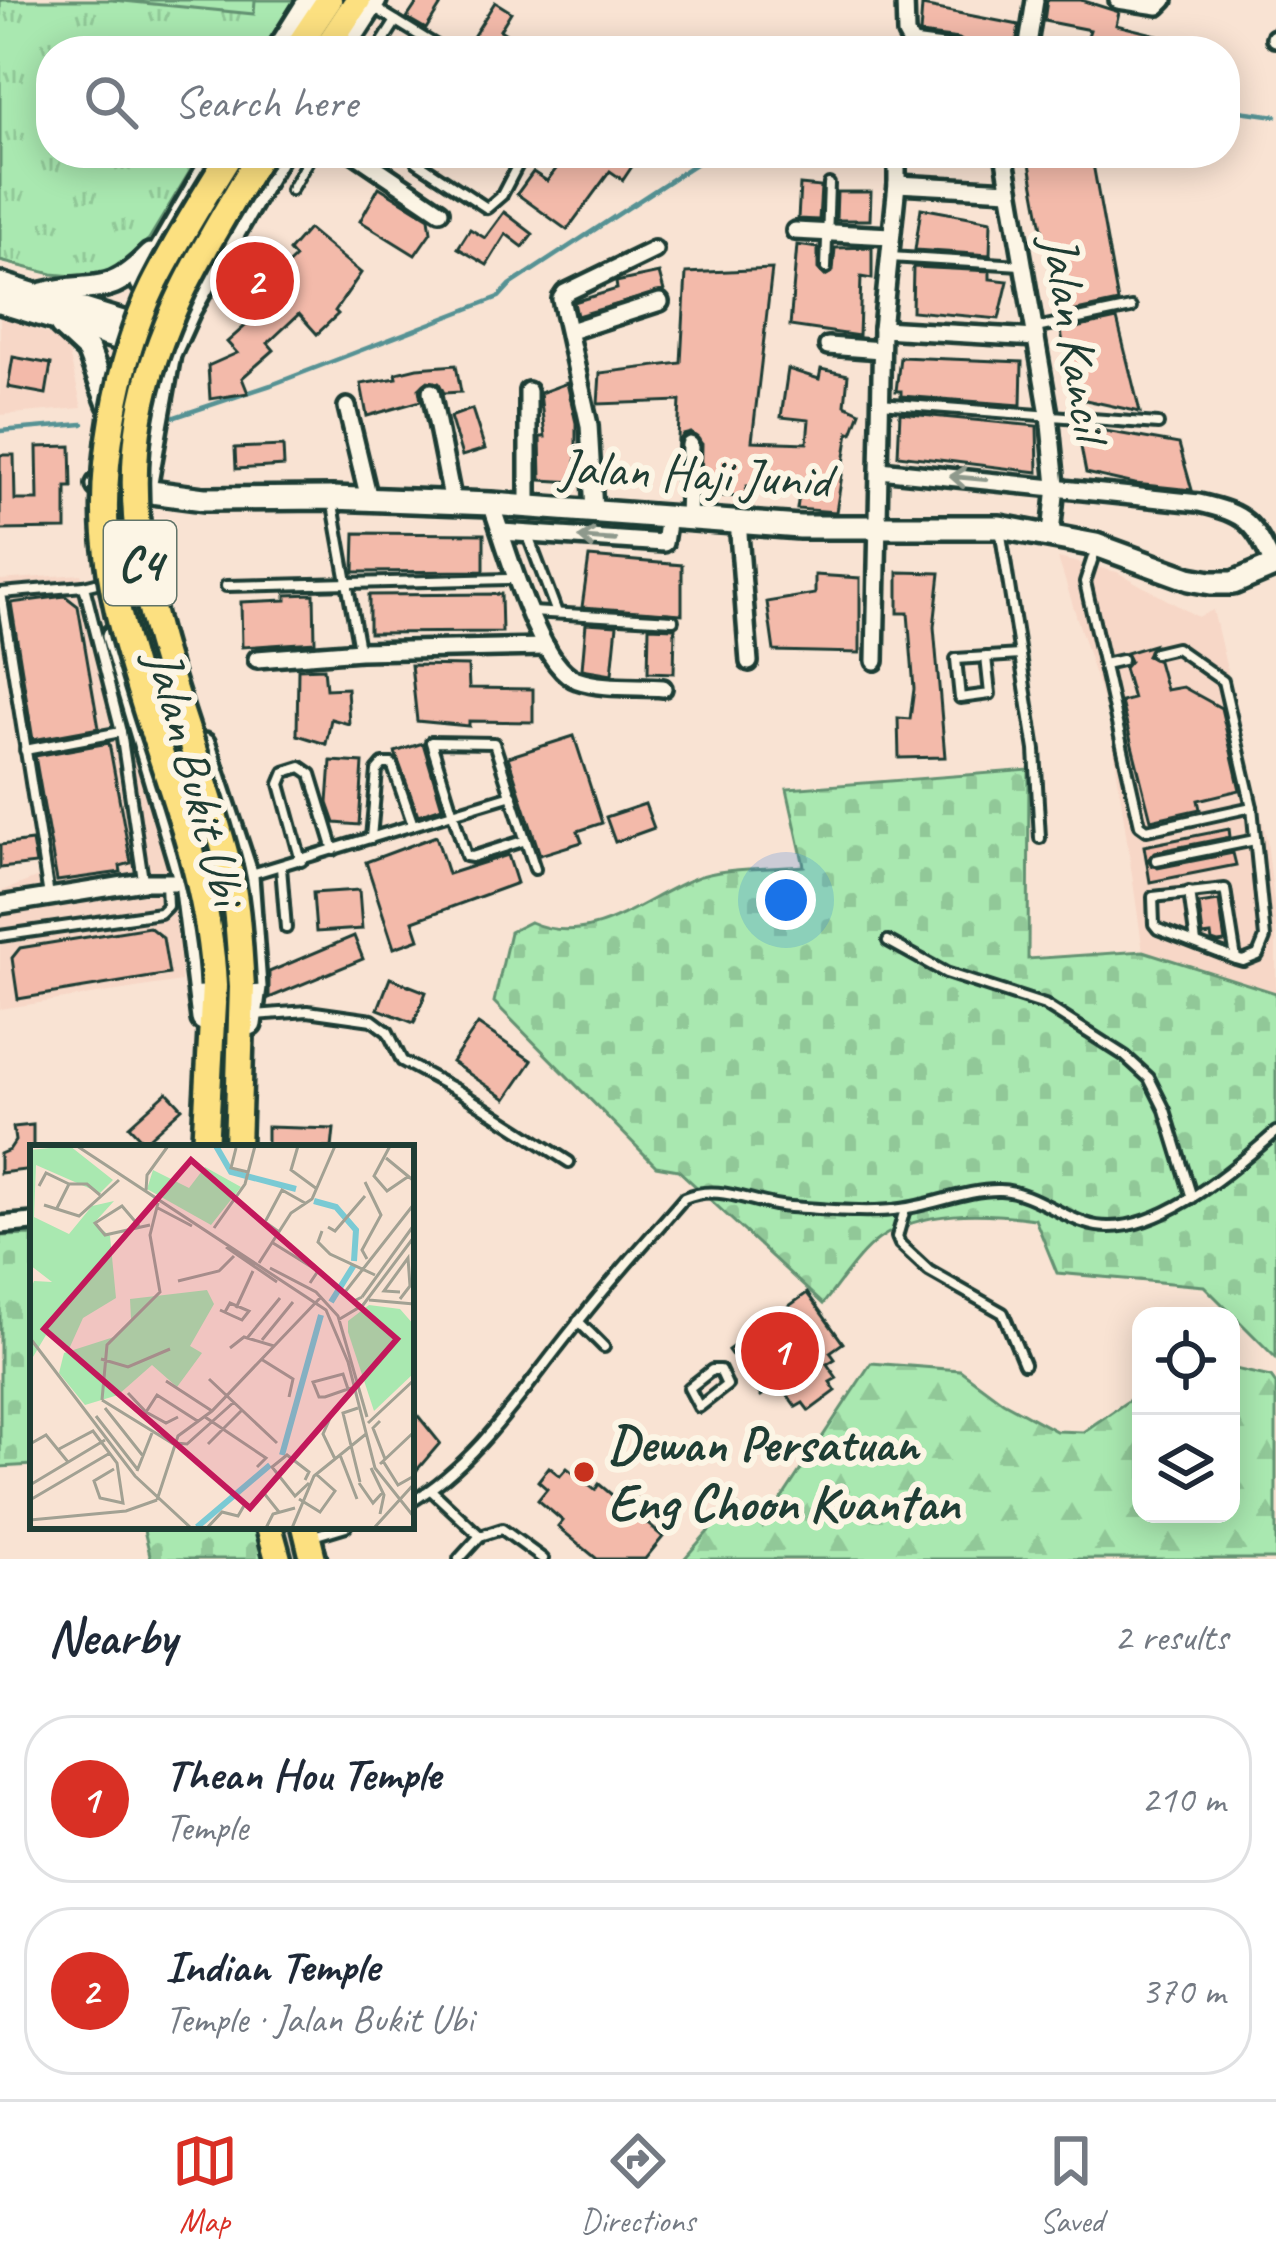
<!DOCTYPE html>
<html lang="en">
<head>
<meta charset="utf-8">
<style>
  :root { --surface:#fff; --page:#f2f2f3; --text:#1f2937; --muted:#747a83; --line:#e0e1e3; --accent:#d93025 }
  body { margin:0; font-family:Caveat,sans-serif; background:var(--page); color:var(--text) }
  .controls { position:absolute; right:36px; bottom:36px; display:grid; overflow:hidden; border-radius:24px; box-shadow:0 6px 30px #0003 }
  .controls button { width:108px; height:108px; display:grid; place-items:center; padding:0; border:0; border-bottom:3px solid var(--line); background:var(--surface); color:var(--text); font:60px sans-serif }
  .you { position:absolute; left:786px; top:900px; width:42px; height:42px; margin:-30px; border:9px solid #fff; border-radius:50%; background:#1a73e8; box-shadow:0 0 0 18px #1a73e833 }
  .badge { display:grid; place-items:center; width:78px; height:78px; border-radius:50%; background:var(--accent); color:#fff; font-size:39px; font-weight:700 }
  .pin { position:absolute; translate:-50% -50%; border:6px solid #fff; box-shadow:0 3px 12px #0006 }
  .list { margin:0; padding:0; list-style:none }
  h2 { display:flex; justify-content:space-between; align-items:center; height:156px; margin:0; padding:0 48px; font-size:51px }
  h2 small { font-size:39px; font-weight:400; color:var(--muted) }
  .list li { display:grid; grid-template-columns:78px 1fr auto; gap:36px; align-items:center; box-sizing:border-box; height:168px; margin:0 24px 24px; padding:0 24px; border:3px solid var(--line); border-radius:48px }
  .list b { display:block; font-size:45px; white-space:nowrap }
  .list p { margin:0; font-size:39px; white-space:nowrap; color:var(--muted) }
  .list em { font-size:39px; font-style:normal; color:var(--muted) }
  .icon { flex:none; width:66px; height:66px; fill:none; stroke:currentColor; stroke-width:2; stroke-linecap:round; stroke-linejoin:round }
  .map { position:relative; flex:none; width:1276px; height:1559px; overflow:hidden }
  .search { position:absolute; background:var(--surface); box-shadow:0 6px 30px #0003; left:36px; right:36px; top:36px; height:132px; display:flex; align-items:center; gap:30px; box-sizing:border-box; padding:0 42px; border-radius:48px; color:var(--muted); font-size:45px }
  .sheet { height:540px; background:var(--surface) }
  nav { display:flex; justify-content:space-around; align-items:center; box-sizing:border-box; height:168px; border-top:3px solid var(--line); background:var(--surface); font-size:33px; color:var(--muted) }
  nav a { display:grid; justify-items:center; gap:6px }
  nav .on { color:var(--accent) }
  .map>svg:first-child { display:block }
</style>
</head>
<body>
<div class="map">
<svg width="1276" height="1559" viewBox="0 0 1276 1559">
  <defs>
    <pattern id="forest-firs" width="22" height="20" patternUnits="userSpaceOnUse" patternTransform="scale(3)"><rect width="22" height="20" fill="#a9e8b0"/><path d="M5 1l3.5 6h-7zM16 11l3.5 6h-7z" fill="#91c898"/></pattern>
    <pattern id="cemetery-stones" width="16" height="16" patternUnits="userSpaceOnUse" patternTransform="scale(3)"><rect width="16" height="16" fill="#a9e8b0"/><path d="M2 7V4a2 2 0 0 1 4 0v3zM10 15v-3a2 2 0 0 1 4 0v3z" fill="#91c898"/></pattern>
    <pattern id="park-tufts" width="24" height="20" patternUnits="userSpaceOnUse" patternTransform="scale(3)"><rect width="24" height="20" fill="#a9e8b0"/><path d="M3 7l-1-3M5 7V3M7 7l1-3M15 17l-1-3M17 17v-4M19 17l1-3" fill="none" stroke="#91c898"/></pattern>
  </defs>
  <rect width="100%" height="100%" fill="#f9e3d3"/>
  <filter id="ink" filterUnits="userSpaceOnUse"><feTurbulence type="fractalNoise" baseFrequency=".00833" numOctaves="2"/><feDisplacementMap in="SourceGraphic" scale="24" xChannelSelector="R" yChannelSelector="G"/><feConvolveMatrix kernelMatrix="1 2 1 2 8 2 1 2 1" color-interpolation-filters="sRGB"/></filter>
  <g filter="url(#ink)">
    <g fill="#f7d7c7">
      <polygon points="0,315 66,341 82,408 0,415"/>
      <polygon points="1058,558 1117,572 1198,617 1213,610 1267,840 1276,922 1276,993 1143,951 1110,723"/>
      <polygon points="81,574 179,892 181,981 0,1009 0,892 41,876 0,617 0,580"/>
    </g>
    <polygon fill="url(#forest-firs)" stroke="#649272" stroke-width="3" points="871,1363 960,1370 1003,1402 1056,1431 1083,1432 1141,1392 1141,1514 1231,1514 1231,1368 1271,1377 1276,1384 1276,1559 684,1559 734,1502 763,1527"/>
    <g fill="url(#cemetery-stones)" stroke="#649272" stroke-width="3">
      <path d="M1029 770 1028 959 1143 951 1276 993V1358L1204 1286 1057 1273 1035 1219C984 1212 922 1209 879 1239 858 1254 840 1283 823 1304L678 1170 656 1166 494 1002 510 932 530 922C590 949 641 900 693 879 721 867 773 869 804 866L787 789Z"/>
      <polygon points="33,1235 33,1465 0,1467 0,1236"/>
      <polygon points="143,1526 255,1526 267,1559 151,1559"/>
    </g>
    <polygon fill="url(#park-tufts)" stroke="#649272" stroke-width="3" points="0,0 294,0 262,51 51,51 51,153 201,153 149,239 105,279 52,274 0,261"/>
    <polygon fill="#a9e8b0" stroke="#649272" stroke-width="3" points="113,0 255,0 254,14"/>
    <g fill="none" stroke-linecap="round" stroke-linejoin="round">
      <g stroke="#569294" stroke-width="4.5">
        <polyline points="1225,109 1276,116"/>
        <polyline points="175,417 271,385 499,297 510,285 712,153"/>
        <polyline points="0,431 83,424"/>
      </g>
    </g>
    <g fill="#f3baaa" stroke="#1f3d34" stroke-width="3">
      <polygon points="419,0 444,0 426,29 407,18"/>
      <polygon points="1047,0 1081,0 1119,12 1116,25 1166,37 1163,51 1127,51 1128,45 1088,36 1090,30 1044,21"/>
      <polygon points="495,2 511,12 500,30 533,51 464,51"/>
      <polygon points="922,6 1019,25 1015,51 995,51 968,45 959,39 920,34"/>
      <polygon points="568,153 616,153 633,165 623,180 610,171 567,230 517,194 533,172 547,181"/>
      <polygon points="1028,153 1091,153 1118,302 1058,315"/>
      <polygon points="800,185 821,187 819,220 798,219"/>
      <polygon points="379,187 429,218 431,232 415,255 360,221"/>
      <polygon points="837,192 871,192 870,220 836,220"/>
      <polygon points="921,208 991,221 990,255 915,250"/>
      <polygon points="504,212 533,234 523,247 506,234 487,265 458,248 470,229 485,238"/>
      <polygon points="308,229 361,273 335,311 338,314 317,334 299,314 268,343 274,350 242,378 248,393 210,399 208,366 237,353 227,342 259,314 248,302 295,258 289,251"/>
      <polygon points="797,245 818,248 818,269 825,276 833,271 835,248 872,247 872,279 861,277 859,336 790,326"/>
      <polygon points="913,267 990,271 990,279 1008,281 999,319 912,311"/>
      <polygon points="772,269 752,441 807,443 809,420 781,417 788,369 819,379 821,369 848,375 845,405 860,412 852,433 849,432 836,512 797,509 800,488 747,486 745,497 701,495 702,444 691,433 683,435 678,444 675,494 680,401 598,404 600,373 681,363 686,273"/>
      <polygon points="659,273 664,291 577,316 574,302 617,289 616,282"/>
      <polygon points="1117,319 1140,412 1072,397 1061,331"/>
      <polygon points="13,357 51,364 46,394 8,387"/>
      <polygon points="900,357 1022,362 1021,405 901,396 901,391 896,391"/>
      <polygon points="456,365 461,392 444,393 439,383 428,381 419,389 421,401 367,416 361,384 397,378 396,373 417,368"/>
      <polygon points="567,383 576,423 576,482 541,480 540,437 545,437 540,393"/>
      <polygon points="472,409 485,449 462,456 450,417"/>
      <polygon points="900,413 1037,426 1038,472 898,455"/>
      <polygon points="1077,426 1179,444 1192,490 1135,484 1086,473"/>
      <polygon points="71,446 72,487 66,487 66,529 0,530 0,455 14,455 15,500 38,500 37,447"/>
      <polygon points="283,446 284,466 236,469 235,448"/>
      <polygon points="355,533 484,534 484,571 354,572"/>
      <polygon points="589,557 682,565 682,614 582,607"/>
      <polygon points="898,572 940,573 934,627 945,757 899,758 898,718 910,719 914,689 908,613 898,613"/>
      <polygon points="815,575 860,578 860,653 774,651 767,602 815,594"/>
      <polygon points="314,594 315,642 242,647 241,602 286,600 286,595"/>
      <polygon points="501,594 502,632 369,633 369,595"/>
      <polygon points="65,596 78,606 99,728 33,740 11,603"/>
      <polygon points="586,623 617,625 612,674 582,669"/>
      <polygon points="649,627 675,628 674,673 648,672"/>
      <polygon points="1153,645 1147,656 1158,661 1166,690 1183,687 1221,708 1240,790 1198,800 1200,809 1151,820 1121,702 1133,699 1124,668 1130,661 1126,653"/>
      <polygon points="411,665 468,666 469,688 533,689 533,722 469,721 469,726 417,721"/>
      <polygon points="324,668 326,689 347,688 349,724 331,719 326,744 297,735 298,669"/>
      <polygon points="574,736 602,823 578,831 582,842 540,855 508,757"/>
      <polygon points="109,743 131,863 120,866 121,872 57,881 35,756"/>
      <polygon points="423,743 442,807 418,815 395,752"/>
      <polygon points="331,761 363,763 359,825 335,823 328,803"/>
      <polygon points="645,804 654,828 615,842 606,817"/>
      <polygon points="1229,829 1230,837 1154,852 1148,860 1158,868 1233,853 1236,865 1150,882 1144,846"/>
      <polygon points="436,836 448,874 508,855 517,883 413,921 419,939 394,948 366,862"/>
      <polygon points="32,841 36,864 0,868 0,845"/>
      <polygon points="359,890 362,929 316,932 313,893"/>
      <polygon points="1219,901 1225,942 1218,943 1212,941 1211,935 1203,936 1199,904"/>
      <polygon points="149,927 163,938 169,974 18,999 12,958 20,948"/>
      <polygon points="354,936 363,959 269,998 269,972"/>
      <polygon points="390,978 426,992 414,1023 378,1009"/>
      <polygon points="478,1024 532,1061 506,1099 452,1062"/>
      <polygon points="167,1092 182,1108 144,1142 129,1126"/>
      <polygon points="33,1125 33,1169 0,1173 0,1154 9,1150 15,1141 13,1127"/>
      <polygon points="267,1127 334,1129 332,1148 267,1148"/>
      <polygon points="807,1293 843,1343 830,1352 835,1359 827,1364 837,1378 830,1382 836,1391 809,1411 803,1403 796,1407 779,1383 761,1396 728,1350"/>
      <polygon points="411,1407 440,1443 411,1477"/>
      <polygon points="549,1467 560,1476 567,1468 595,1490 599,1484 618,1500 626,1490 650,1509 642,1519 663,1537 645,1559 597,1559 558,1527 563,1521 538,1500 547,1489 538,1481"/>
    </g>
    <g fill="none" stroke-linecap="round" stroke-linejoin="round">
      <g stroke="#1f3d34" stroke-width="16">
        <g id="lane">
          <polyline points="375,8 445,51"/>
          <polyline points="377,51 396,21"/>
          <polyline points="412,153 417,162 487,208 502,195 524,153"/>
          <polyline points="291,190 312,153"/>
          <polyline points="890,257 1021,265"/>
          <polyline points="826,268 829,184"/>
          <polyline points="1036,328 1131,308"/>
          <polyline points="880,403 1158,424"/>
          <polyline points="332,499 359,649"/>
          <polyline points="1000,529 1035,750 1040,838"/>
          <polyline points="528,536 557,613"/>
          <polyline points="1096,548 1085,582 1140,825 1147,830 1252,807 1265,938 1258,955 1243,961 1236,959 1158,929 1154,924 1153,897 1225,889 1236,959"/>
          <polyline points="100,582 84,586 121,732 143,880"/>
          <polyline points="226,586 508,579"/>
          <polyline points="531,612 673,620"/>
          <polyline points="1155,653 1176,648 1223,681 1252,807"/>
          <polyline points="986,657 990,694 960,698 956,659 1020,655"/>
          <polyline points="1104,664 1122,660"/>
          <polyline points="25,750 121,732"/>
          <polyline points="371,838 377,771 383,764 392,764 413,825"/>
          <polyline points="526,840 472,857 466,856 431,742 494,743 535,869"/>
          <polyline points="1156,860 1255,840"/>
          <polyline points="301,861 280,784 285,772 301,767 311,774 334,850"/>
          <polyline points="281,867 286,928"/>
          <polyline points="248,875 512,795"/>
          <polyline points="1189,892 1196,943"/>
          <polyline points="49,896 1,593 84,586"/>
          <polyline points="0,936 160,913 167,906 166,882"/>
          <polyline points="888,941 946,973 1045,1005 1125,1056 1149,1078 1165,1110 1192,1198"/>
          <polyline points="254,1015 308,1011 372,1020 388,1032 402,1061 460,1092 569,1162"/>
          <polyline points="905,1209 897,1237 900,1244 929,1271 1003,1313 1024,1364"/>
          <polyline points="578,1321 604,1347"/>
          <polygon points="712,1370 720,1370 727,1385 699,1407 689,1388"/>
          <polyline points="431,1490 480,1536"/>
          <path d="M411 1502C480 1461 525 1387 575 1326 609 1282 647 1241 684 1198 721 1182 752 1205 790 1207 827 1209 865 1214 901 1209 933 1205 968 1189 1000 1190 1030 1191 1057 1214 1085 1223 1147 1245 1232 1171 1276 1132"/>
          <polyline points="313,1536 346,1526"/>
          <polyline points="459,1559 480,1536 502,1529 543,1559"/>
        </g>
      </g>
      <g stroke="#1f3d34" stroke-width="24">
        <g id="street">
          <polyline points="905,0 906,34 912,45 957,51"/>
          <polyline points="1118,0 1158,6 1164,0"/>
          <polyline points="1275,38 1276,38"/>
          <polyline points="1027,51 1035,0"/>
          <polyline points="354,153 440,211"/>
          <polyline points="1004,153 1049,414 1056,486 1051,534"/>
          <polyline points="897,184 1010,190"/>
          <polyline points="795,231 890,236"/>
          <polyline points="882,329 1036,338"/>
          <polyline points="570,331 660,302"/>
          <polyline points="828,346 881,350"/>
          <polyline points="528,391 528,507"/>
          <polyline points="431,392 453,503"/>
          <polyline points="347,407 369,499"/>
          <path d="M880 470 1199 503C1247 514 1253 522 1274 566"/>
          <path d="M491 504C506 544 538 667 577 680 602 689 636 686 663 688"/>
          <polyline points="594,511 589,425 561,299 565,293 654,250"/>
          <polyline points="688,519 690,445"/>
          <polyline points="738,521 749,662"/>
          <polyline points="502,532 664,543 668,517"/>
          <polyline points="257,659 360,651 546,647"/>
          <polyline points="875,661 882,329 897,184 897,153"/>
          <polyline points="0,905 143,882 186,882"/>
          <polyline points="0,1225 33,1222"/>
        </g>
      </g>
      <g stroke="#1f3d34" stroke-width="30">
        <g id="secondary">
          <polyline points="278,51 310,0"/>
          <polyline points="342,51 375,0"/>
          <polyline points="142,283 217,153"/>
          <polyline points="0,284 152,331"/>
          <path d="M43 294C95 281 106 300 150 255"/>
          <polyline points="0,302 146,347"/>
          <polyline points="61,325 88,350 109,404"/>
          <polyline points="98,485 204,499 332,498 491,504 800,527 1000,527 1096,545 1189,579 1211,583 1233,583 1276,565"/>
          <polyline points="144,494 169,354 189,310 279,153"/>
          <polyline points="113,636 186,882 203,1019"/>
          <polyline points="204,745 247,876 255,987 250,1024"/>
        </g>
      </g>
      <g stroke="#1f3d34" stroke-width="33">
        <g id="primary">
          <polyline points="295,51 329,0"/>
          <polyline points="324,51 358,0"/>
          <polyline points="205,1148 214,986"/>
          <polyline points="237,1148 242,987"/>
          <polyline points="269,1526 278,1559"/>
          <polyline points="305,1526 313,1559"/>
        </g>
      </g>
      <use href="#lane" stroke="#fcf5e5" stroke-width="8"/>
      <use href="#street" stroke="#fcf5e5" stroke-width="15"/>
      <use href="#secondary" stroke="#fcf5e5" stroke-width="21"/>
      <use href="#primary" stroke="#fce080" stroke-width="24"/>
      <g stroke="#1f3d34" stroke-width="33" stroke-linecap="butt">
        <g id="primary-bridge">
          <path d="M214 986C210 890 176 803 147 713 131 662 114 607 108 554 97 474 118 359 153 287 176 241 204 197 231 153"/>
          <path d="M242 987C239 945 238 901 227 860 189 713 114 573 140 417 156 321 212 235 261 153"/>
        </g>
      </g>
      <use href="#primary-bridge" stroke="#fce080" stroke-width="24"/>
    </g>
    <defs><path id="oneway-shaft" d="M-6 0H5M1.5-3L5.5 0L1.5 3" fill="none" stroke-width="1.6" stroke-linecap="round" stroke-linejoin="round" transform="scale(3)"/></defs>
    <g stroke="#8e998c">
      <use href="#oneway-shaft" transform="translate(968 478) rotate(-175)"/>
      <use href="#oneway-shaft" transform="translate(597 539) rotate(-176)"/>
    </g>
  </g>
  <circle fill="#c8321e" stroke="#fcf5e5" stroke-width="4.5" cx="584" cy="1472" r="12"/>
  <g text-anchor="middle" stroke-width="12" stroke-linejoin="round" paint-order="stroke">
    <rect fill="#fcf5e5" stroke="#617469" stroke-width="3" x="104" y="521" width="72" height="84" rx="9"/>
    <g font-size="48" font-weight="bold" fill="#1f3d34">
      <text x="140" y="580">C4</text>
    </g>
    <g font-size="51" fill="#1f3d34" stroke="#fcf5e5">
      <text transform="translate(1076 337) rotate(81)" y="18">Jalan Kancil</text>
      <text transform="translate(695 472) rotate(3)" y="18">Jalan Haji Junid</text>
      <text transform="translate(197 777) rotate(75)" y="18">Jalan Bukit Ubi</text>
    </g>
    <g font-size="51" font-weight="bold" fill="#1f3d34" stroke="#fcf5e5" text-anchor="start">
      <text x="608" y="1461">Dewan Persatuan<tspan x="608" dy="59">Eng Choon Kuantan</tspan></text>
    </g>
  </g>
  <g transform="translate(30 1145)">
    <rect width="384" height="384" fill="#f9e3d3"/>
    <path d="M40 1 83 35 70 48 6 20 4 72 39 89 62 61 84 56 64 78 80 91 86 153 53 173 39 204 16 190 0 217V146L4 136 22 137 0 120V5Z" fill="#a9e8b0"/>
    <path d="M175 22 211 42 181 80 117 44 123 25 159 43ZM177 145 184 159 160 201 172 208 147 242 122 220 88 250 55 260 29 228 34 208 87 191 101 174 100 154Z" fill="#a9e8b0"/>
    <path d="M339 160 370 164 384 180V228L344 266 318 187V176Z" fill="#a9e8b0"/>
    <path d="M367 197 384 220 356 247 336 227Z" fill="#a9e8b0"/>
    <path fill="none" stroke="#7acad4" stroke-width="6" d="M186 1 201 27 266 44M284 56 306 62 326 85 324 116M301 157 324 120M252 310 291 170M167 382 240 320"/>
    <path fill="none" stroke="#a2a193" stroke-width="3" d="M47 1 296 165 318 217 345 323 384 372M268 1 261 25 287 44M360 1 344 31 357 46 379 31M206 3 201 23 218 27M356 13 384 36M335 37 351 70 332 105 337 114M9 41 16 28 39 39M116 46 117 30 138 1M14 60 49 71 89 35M126 62 162 81M27 63 39 39H57L70 50M109 81 92 61 65 78 75 90 120 80M298 82 305 86 335 51M184 83 215 39 225 1M292 86 288 97 300 109 345 130M249 87 235 77 252 45 275 58M243 98 288 126 280 138M196 102 247 137M229 118 261 68 282 54 305 1M240 123 286 147 308 171 337 272M148 136 189 126 204 111M370 147 354 146 378 113 380 141 370 154M332 152 324 156 315 147 384 59M332 152 384 80M339 155 384 159M206 163 223 126M190 165 203 171 212 175 219 166 200 158 195 167M308 175 333 160 384 92M218 192 250 153M0 193 105 331 161 383M232 195 263 157M200 203 214 192 244 201M71 214 98 222 140 204M231 214 263 234 259 252M179 234 247 298M136 236 182 266M318 244 313 229 283 237 289 252H295L318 244 323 243M98 248 116 267 127 250 169 277M72 255 77 200 130 147 120 90 128 58M72 255 145 300M75 263 113 311M328 263 313 268 330 337M116 267 136 278 148 272M66 271 108 325M301 271 293 289 305 314M175 272 236 313 227 322M350 276 343 283 355 314M338 278 384 235M145 298 157 299 204 257M0 299 16 290 38 317M178 299 212 265M29 304 63 286 87 318 93 358 70 353 64 336 84 324M310 310 327 354M353 316 368 340 384 331M350 319 384 287M341 323 354 350 350 369M107 326 122 288M275 335 279 327 257 310 242 322 265 351 279 338M329 338 343 358 353 347M0 340 75 295M241 340 233 347 249 367M269 354 290 367 305 346 286 329M0 355 80 308M127 355 148 291 182 266 291 152M0 375 96 366 127 355M177 383 192 367 208 371 215 359M236 383 243 369 265 363M262 383 284 331 336 289M344 383 384 339"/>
    <path fill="#c2185b" fill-opacity="0.15" stroke="#c2185b" stroke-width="6" d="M161 15 367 194 220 363 14 184Z"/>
    <rect width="384" height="384" fill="none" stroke="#1f3d34" stroke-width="6"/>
  </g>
</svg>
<div class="controls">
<button><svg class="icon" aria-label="locate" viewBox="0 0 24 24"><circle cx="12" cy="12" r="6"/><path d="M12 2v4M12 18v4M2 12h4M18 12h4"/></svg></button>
<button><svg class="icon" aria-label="layers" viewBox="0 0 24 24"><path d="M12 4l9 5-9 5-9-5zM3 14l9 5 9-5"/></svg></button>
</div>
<div class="you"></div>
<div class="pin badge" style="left:780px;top:1351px">1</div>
<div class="pin badge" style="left:255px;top:281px">2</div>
<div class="search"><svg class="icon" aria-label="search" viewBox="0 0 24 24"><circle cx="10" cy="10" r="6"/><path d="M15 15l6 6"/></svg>Search here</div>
</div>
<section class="sheet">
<h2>Nearby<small>2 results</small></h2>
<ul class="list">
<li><span class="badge">1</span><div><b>Thean Hou Temple</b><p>Temple</p></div><em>210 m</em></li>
<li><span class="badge">2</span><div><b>Indian Temple</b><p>Temple · Jalan Bukit Ubi</p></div><em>370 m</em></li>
</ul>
</section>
<nav>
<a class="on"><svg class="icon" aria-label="map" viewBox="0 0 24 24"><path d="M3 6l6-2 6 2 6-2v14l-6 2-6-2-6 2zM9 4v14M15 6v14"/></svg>Map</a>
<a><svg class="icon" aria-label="directions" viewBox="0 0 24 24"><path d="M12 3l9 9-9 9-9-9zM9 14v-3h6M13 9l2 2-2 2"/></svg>Directions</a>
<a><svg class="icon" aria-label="saved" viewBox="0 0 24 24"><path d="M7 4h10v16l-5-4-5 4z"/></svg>Saved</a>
</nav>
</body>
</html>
